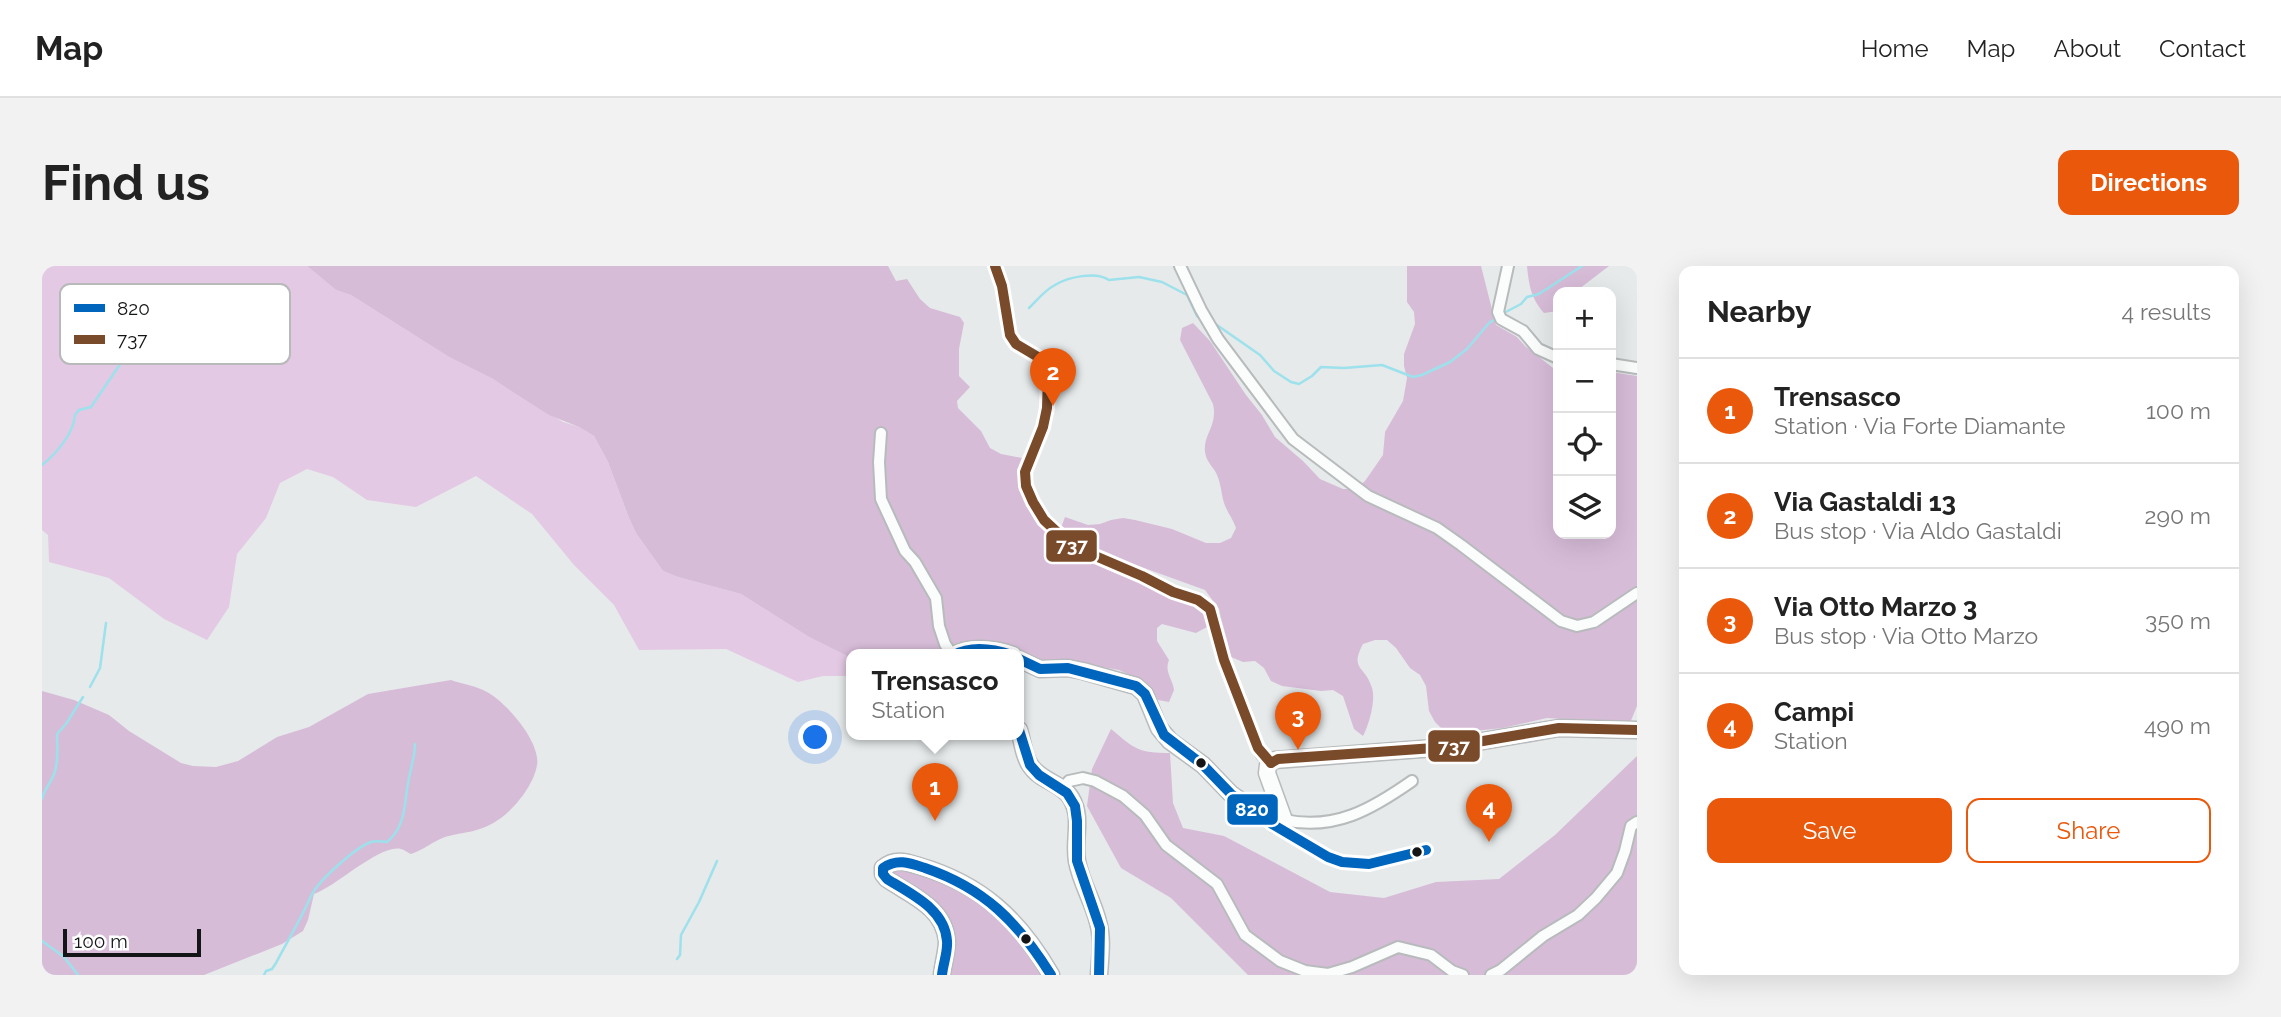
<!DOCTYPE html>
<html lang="en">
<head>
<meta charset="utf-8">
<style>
  :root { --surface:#fff; --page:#f2f2f2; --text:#222; --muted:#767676; --line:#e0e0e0; --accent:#ea580c }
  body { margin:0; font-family:Raleway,sans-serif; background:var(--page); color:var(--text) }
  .controls { position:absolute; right:21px; top:21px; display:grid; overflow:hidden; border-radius:14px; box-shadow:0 7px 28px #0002 }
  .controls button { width:63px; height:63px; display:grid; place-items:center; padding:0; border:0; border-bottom:2px solid var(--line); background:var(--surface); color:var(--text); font:35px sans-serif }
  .scale { position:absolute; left:21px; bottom:18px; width:138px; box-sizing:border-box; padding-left:7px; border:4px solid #131516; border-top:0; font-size:19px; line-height:24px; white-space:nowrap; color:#131516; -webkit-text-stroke:5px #fff; paint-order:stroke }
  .you { position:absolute; left:774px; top:472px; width:24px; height:24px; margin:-18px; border:5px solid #fff; border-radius:50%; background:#1a73e8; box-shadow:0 0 0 10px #1a73e833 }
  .badge { display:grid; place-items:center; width:46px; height:46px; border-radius:50%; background:var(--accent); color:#fff; font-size:23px; font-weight:700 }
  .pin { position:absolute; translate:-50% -58px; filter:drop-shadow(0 2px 4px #0008) }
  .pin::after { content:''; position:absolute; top:37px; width:24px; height:21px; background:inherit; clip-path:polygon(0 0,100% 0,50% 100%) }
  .popup { position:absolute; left:804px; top:383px; width:178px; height:91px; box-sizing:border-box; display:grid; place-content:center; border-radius:14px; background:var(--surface); filter:drop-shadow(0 2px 5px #0005); font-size:23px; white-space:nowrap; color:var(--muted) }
  .popup b { font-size:26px; color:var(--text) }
  .popup::after { content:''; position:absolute; left:50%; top:100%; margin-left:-14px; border:14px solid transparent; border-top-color:var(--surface) }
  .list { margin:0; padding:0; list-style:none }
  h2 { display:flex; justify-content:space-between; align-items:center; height:91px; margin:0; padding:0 28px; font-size:30px }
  h2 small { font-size:23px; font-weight:400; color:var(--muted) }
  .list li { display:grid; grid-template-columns:46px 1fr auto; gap:21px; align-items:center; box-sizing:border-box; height:105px; padding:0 28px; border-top:2px solid var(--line) }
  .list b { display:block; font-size:26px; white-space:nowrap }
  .list p { margin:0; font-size:23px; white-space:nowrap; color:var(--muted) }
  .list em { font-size:23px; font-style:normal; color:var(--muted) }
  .actions { display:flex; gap:14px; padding:21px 28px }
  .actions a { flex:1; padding:16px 0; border:2px solid var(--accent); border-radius:14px; text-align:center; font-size:24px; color:var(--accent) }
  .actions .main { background:var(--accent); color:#fff }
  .icon { flex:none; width:38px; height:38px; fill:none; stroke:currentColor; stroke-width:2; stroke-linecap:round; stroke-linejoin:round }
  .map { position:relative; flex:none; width:1595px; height:709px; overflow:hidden; border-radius:14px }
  header { display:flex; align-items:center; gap:42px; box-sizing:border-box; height:98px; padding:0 35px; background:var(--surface); border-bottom:2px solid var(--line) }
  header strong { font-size:33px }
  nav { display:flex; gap:38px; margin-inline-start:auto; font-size:24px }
  .intro { display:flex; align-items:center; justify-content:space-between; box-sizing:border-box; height:168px; padding:0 42px }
  h1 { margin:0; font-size:49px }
  .button { padding:18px 32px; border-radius:14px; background:var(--accent); color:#fff; font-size:24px; font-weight:700 }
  main { display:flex; gap:42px; padding:0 42px }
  aside { flex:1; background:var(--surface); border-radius:14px; box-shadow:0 7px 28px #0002 }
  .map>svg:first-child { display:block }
</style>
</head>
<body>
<header>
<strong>Map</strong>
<nav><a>Home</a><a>Map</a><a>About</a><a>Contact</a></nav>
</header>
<div class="intro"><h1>Find us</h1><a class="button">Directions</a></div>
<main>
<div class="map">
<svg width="1595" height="709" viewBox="0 0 1595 709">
  <rect width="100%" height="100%" fill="#e6eaeb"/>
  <polygon fill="#e4c9e4" points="0,0 265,0 294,24 309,29 407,91 451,113 521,156 537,161 552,170 566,196 587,252 594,267 621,305 636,311 699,328 767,371 809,392 809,410 781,410 756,416 684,383 597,384 572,339 532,299 490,248 434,210 374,241 325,234 291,211 265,203 238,217 224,252 195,288 187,341 165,374 122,353 67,312 7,296 6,269 0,264"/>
  <g fill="#d7bcd8">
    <path d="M265 0H846L854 15 865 13 878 33 888 42 918 51 922 57 917 83V110L928 121 915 135 916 142 939 165 948 182 959 188 980 192 975 204 980 229 992 253 1010 274 1030 288 1082 306 1093 314 1155 341 1167 355 1165 361 1154 367 1120 358 1115 362V375L1127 394C1122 406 1131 413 1132 424L1127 436 1116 434 1098 414 1077 404 1026 395 995 396 966 379 948 378 923 375 912 378 897 389H809V392L767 371 699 328 636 311 621 305 594 267 587 252 566 196 552 170 537 161 507 149 451 113 407 91 309 29 294 24Z"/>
    <path d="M1365 0H1439L1454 59 1475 71 1483 80 1511 102 1516 103V268H1569V106L1595 110V440L1588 457 1505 452 1461 462 1412 467 1401 464 1393 456 1387 445 1384 420 1378 409 1368 402 1354 382 1345 374H1333L1321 378C1307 404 1324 400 1330 422 1334 434 1327 459 1321 470L1312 463 1301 430 1291 424 1279 425 1240 420 1229 415 1222 402 1213 395 1201 396 1189 391 1177 343 1163 324 1044 281 1019 262 1023 251 1046 259 1058 258 1069 254 1081 252 1093 254 1130 263 1164 277H1178L1189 272 1194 262C1191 253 1185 246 1182 237 1179 227 1179 215 1173 205 1169 199 1164 194 1163 186 1161 168 1176 160 1171 138L1138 74 1140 62 1151 57 1168 75 1204 129 1220 149 1233 171 1261 195 1278 213 1301 223H1313L1323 215 1341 189 1343 166 1361 135 1365 112 1362 100V88L1373 58 1372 46 1365 36Z"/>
    <path d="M1485 0H1567L1533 26H1516V45L1502 47C1489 32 1487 20 1485 0Z"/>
    <path d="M409 414C420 418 435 420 445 426 464 436 499 476 495 499 492 518 474 541 459 552 438 567 425 565 403 571 392 575 381 584 369 588 366 587 363 584 359 583 338 578 295 620 272 628L266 654 261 665 240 678 162 709H0V425L32 434 67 449 87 465 139 497 151 500 174 501 196 495 235 471 267 461 326 428Z"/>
    <path d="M1069 463C1093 483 1096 487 1128 487L1131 537 1141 562 1182 570 1288 626 1342 632 1394 616 1457 613 1513 569 1595 490V709H1206L1129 632 1079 602 1045 540 1050 503Z"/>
    <polygon points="853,601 916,619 956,647 1003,709 903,709 910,670 849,610 846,603"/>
  </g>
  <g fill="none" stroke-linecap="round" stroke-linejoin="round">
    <g stroke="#9ce1eb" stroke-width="2.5">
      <path d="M987 42C995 34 1003 24 1013 19 1026 11 1054 5 1067 14L1097 11 1120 16 1145 29 1155 50 1159 53"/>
      <polyline points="1460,48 1479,38 1485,31 1497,28 1540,0"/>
      <polyline points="1172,57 1218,89 1232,105 1249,116 1257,118 1270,110 1279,101 1302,102 1340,99 1371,111 1380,109 1408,96 1425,83 1447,57 1455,52"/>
      <path d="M0 199C14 188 32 167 33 149L37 144 49 141 83 91 99 80"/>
      <polyline points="48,421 58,402 64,357"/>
      <path d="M0 533C2 523 9 517 12 508 17 495 15 481 15 468L24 458 41 431"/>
      <polyline points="0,675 22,691 36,709"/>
      <polyline points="635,693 638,689 639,669 657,636 675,595"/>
      <path d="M222 709 224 705 230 703 234 697C246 674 259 653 269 630 276 615 314 581 329 576 334 574 340 576 345 576 365 560 362 535 367 512 369 501 373 490 373 478"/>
    </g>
    <g stroke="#b8bbbc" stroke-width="14">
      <g id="street">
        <polyline points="953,0 960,20 968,69 974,78 996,91 1004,100 1006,109 1005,142 1001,161 983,206 984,220 991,236 1002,254 1030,280 1100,310 1131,326 1156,334 1168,343 1172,352 1182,394 1216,482 1220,489 1229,497"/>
        <polyline points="1138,0 1159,44 1176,73 1251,173 1326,230 1395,262 1419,279 1519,355 1535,360 1552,356 1595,327"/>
        <polyline points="1466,0 1456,46 1459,53 1481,65 1496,83 1516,92"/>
        <polyline points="1569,98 1595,102"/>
        <polyline points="839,167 837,196 839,233 863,285 873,296 894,332 897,360 903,378 910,389"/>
        <polyline points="1020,523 1027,515 1041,512 1053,515 1081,530 1103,549 1124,579 1175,618 1203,669 1238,695 1263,705 1286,708 1310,701 1356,681 1389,689 1410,705 1421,709"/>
        <path d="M1242 554C1293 565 1330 543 1370 515"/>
        <polyline points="1449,709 1459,704 1501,670 1536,649 1554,632 1575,607 1583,585 1589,560 1595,556"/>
      </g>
    </g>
    <g stroke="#b8bbbc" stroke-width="19">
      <g id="secondary">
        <path d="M912 389C926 379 955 383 971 389"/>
        <polyline points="977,393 998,403 1026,402 1041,405 1094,420 1103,428 1117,462 1128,475 1161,499 1189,528 1234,559 1237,559 1242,554 1225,507 1226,499 1233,494 1406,481 1517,462 1595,464"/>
        <path d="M977 464C981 476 981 489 988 499 998 515 1020 517 1029 532 1041 552 1031 574 1035 595 1039 617 1051 635 1056 656 1061 673 1058 692 1057 709"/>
        <path d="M900 709C901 698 905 686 905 675 902 641 870 630 845 613L841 608V602C853 592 864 596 877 600 939 618 977 653 1009 709"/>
      </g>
    </g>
    <use href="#street" stroke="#fbfcfc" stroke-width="10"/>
    <use href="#secondary" stroke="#fbfcfc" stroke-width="16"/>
    <g stroke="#fff" stroke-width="16">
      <g id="bus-1">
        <path d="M912 389C930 379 952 383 970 389"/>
        <polyline points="977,393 998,403 1026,402 1094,420 1103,428 1122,469 1161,499 1189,528 1230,558 1286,591 1300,596 1327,598 1384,584"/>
        <polyline points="977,464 988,499 997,509 1025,527 1033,540 1035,555 1035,595 1058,662 1057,709"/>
        <path d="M900 709C901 698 906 686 905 675 903 643 869 628 845 613L841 608V602C855 592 868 597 883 602 942 622 976 656 1009 709"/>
      </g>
    </g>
    <g stroke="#fff" stroke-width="16">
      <g id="bus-2">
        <polyline points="953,0 960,20 968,69 974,78 996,91 1004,100 1006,109 1005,142 1001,161 983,206 984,220 991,236 1002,254 1030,280 1100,310 1131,326 1156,334 1168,343 1182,394 1216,482 1229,497"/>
        <polyline points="1229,497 1236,493 1406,481 1517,462 1595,464"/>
      </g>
    </g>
    <use href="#bus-1" stroke="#0065bd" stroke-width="10"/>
    <use href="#bus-2" stroke="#7a4b2a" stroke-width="10"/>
  </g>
  <g fill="#131516" stroke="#fff" stroke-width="2.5">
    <circle cx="1159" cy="497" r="6"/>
    <circle cx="1375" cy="586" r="6"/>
    <circle cx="984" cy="673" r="6"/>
  </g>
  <rect x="18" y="18" width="230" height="80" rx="10" fill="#fff" stroke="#b8b9b9" stroke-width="2"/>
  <rect x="32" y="38" width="31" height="8" fill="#0065bd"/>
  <rect x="32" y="69" width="31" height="9" fill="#7a4b2a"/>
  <g font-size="19" fill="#131516">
    <text x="75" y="49">820</text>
    <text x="75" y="80">737</text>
  </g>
  <g stroke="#fff" stroke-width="2.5">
    <rect x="1003" y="263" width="53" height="34" rx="7" fill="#7a4b2a"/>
    <rect x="1385" y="463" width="54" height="34" rx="7" fill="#7a4b2a"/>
    <rect x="1184" y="527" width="53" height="33" rx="7" fill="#0065bd"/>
  </g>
  <g font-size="19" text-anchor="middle" font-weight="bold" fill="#fff">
    <text x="1030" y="286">737</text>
    <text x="1412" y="487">737</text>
    <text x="1210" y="550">820</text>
  </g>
</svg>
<div class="controls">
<button>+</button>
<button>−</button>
<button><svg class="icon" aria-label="locate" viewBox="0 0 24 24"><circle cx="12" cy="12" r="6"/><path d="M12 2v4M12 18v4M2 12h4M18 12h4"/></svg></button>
<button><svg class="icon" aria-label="layers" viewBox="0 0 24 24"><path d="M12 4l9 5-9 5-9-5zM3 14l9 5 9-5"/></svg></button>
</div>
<div class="scale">100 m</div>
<div class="you"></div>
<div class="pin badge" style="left:893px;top:555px">1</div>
<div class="popup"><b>Trensasco</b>Station</div>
<div class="pin badge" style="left:1011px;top:140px">2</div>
<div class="pin badge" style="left:1256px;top:484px">3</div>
<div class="pin badge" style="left:1447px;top:576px">4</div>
</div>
<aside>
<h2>Nearby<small>4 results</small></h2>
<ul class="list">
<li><span class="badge">1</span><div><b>Trensasco</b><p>Station · Via Forte Diamante</p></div><em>100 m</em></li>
<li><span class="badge">2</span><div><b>Via Gastaldi 13</b><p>Bus stop · Via Aldo Gastaldi</p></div><em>290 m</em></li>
<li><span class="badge">3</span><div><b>Via Otto Marzo 3</b><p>Bus stop · Via Otto Marzo</p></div><em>350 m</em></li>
<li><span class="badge">4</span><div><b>Campi</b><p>Station</p></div><em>490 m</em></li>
</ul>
<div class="actions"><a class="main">Save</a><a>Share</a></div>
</aside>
</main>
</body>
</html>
